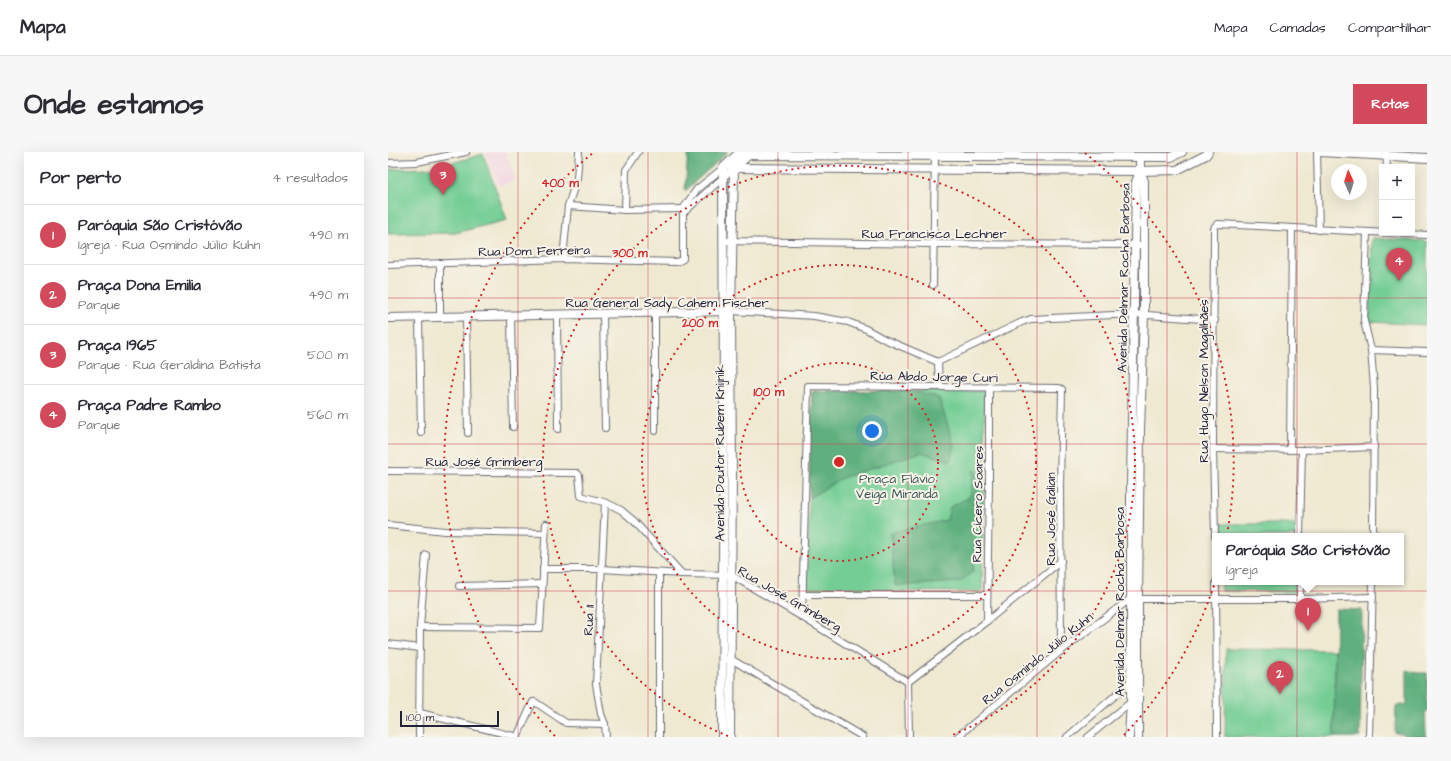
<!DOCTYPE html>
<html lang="pt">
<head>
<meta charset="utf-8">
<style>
  :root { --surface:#fff; --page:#f7f7f7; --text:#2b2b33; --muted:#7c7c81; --line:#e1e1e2; --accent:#d1495b }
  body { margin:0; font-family:"Architects Daughter",sans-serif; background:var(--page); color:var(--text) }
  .controls { position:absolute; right:12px; top:12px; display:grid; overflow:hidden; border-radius:0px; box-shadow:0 4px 16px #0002 }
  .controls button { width:36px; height:36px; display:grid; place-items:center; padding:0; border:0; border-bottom:1px solid var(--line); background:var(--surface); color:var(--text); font:20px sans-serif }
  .compass { position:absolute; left:943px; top:12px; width:36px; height:36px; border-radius:50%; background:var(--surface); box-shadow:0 4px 16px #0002; rotate:356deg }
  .scale { position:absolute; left:12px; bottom:10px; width:99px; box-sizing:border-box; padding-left:4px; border:2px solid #22223b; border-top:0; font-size:11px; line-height:14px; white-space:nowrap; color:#22223b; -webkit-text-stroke:3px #f7f3e8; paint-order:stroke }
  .you { position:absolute; left:484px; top:279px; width:14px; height:14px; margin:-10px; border:3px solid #fff; border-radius:50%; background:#1a73e8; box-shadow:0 0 0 6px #1a73e833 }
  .badge { display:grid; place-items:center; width:26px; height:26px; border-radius:50%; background:var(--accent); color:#fff; font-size:13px; font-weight:700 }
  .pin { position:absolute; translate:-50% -33px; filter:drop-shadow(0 1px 2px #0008) }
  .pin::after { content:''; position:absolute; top:21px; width:14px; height:12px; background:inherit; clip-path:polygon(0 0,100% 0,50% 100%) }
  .popup { position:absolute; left:824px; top:381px; width:192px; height:52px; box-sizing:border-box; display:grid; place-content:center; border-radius:0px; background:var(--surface); filter:drop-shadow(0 1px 3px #0005); font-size:13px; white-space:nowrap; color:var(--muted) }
  .popup b { font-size:15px; color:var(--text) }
  .popup::after { content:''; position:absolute; left:50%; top:100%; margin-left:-8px; border:8px solid transparent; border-top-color:var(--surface) }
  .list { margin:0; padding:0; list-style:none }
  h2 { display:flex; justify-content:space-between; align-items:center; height:52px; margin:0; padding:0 16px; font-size:17px }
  h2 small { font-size:13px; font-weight:400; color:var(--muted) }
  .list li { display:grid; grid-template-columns:26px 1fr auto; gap:12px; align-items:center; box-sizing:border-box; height:60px; padding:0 16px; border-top:1px solid var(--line) }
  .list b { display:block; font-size:15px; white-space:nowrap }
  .list p { margin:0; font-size:13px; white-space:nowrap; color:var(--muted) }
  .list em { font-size:13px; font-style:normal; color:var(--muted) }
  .map { position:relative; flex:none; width:1039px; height:585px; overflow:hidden; border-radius:0px }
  header { display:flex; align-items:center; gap:24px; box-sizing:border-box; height:56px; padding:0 20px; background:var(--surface); border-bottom:1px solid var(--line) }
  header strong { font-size:19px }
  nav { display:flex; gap:22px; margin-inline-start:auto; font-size:14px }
  .intro { display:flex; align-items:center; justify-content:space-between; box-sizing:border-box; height:96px; padding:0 24px }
  h1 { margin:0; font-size:28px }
  .button { padding:10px 18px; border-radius:0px; background:var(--accent); color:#fff; font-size:14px; font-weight:700 }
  main { display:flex; gap:24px; padding:0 24px }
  aside { flex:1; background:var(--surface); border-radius:0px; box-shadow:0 4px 16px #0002 }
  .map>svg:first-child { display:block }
</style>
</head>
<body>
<header>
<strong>Mapa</strong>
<nav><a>Mapa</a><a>Camadas</a><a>Compartilhar</a></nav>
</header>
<div class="intro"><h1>Onde estamos</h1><a class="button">Rotas</a></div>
<main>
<aside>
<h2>Por perto<small>4 resultados</small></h2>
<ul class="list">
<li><span class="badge">1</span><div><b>Paróquia São Cristóvão</b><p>Igreja · Rua Osmindo Júlio Kuhn</p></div><em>490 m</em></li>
<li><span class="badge">2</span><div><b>Praça Dona Emilia</b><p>Parque</p></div><em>490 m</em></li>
<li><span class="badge">3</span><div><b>Praça 1965</b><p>Parque · Rua Geraldina Batista</p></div><em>500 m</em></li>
<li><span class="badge">4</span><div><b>Praça Padre Rambo</b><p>Parque</p></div><em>560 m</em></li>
</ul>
</aside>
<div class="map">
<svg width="1039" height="585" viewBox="0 0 1039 585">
  <rect width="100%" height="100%" fill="#f7f3e8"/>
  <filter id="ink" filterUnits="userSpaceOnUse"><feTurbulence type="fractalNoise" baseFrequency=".025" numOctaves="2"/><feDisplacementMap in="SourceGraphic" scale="8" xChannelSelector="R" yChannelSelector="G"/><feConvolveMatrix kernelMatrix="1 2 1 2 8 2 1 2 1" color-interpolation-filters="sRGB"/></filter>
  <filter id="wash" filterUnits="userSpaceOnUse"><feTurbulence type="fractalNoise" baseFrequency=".012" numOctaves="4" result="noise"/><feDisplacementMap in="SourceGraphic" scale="16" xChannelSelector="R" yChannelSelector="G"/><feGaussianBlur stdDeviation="0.9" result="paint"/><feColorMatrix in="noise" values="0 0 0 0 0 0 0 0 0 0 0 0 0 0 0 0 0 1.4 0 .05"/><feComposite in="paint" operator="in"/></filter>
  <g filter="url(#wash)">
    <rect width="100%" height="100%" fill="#efe9d1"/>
    <polygon fill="#f1d0e2" points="100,0 118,0 128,28 111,34 98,1"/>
    <g fill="#73cd94" stroke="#4a7868">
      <polygon points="95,2 119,68 67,81 0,82 0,17 47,16"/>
      <polygon points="984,86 1039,89 1039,173 981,170"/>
      <polygon points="424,239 597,239 594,440 419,439"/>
      <rect x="833" y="372" width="75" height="12"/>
      <polygon points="833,430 907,430 907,440 833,439"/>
      <polygon points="838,497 947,498 946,585 837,585"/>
    </g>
    <g fill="#5eb07e" stroke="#40695c">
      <polygon points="300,0 340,0 297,39"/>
      <polygon points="424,239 523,239 551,246 566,293 562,309 533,300 454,326 421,346"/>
      <polygon points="586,317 590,324 585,419 572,430 507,434 502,381 559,368 562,355 582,345"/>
      <polygon points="948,457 974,458 972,585 946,585"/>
      <polygon points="1019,518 1028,521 1039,521 1039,559 1037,559 1038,585 1016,585 1015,581 1007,581 1008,554 1019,552"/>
    </g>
  </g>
  <g filter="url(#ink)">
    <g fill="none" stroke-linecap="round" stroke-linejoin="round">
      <g stroke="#6a6870" stroke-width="8">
        <g id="minor">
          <polyline points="929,0 931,78"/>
          <polyline points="998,0 999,15"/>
          <polyline points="0,11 29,10 78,0"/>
          <polyline points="180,54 237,58 295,57"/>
          <polyline points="295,57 309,37 335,16"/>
          <polyline points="237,58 238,18 250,0"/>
          <polyline points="295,61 346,16"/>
          <polyline points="979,80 976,169 983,198 986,236 985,384"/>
          <polyline points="336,89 546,92 756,93"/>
          <polyline points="175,107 180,54 189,26 191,0"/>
          <polyline points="0,113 175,107 289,110 295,107 295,57"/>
          <polyline points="545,133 547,0"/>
          <polyline points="343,159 426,164 460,170 478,177 496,187 550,210"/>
          <polyline points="215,162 217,276"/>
          <polyline points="169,163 170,277"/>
          <polyline points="123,164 125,275"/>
          <polyline points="52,165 52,111"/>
          <polyline points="78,165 80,281"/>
          <polyline points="31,166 33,281"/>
          <polyline points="983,198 1039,200"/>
          <polyline points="550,210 634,170 643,167 746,162 827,168"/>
          <polyline points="550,210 551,234"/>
          <polyline points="267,279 267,161"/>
          <polyline points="825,297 914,298 986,295"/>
          <polyline points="902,298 904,77"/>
          <polyline points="0,319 189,321 191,323 193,344 219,351 233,358 246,369 294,422 343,423 414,465 520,530"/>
          <polyline points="217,351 208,532 213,562 217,572 218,585"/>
          <polyline points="0,373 57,379 157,381"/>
          <polyline points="827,384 825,297 826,77 827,74 830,72 1039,83"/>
          <polyline points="912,384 914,298"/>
          <polyline points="155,417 214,417 294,422"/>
          <polyline points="271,421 271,585"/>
          <polyline points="828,430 829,585"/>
          <polyline points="71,434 154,432"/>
          <polyline points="415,443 599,443"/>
          <polyline points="912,447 912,430"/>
          <polyline points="414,465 420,234 671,236 674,237 672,334 673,499"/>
          <polyline points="599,469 601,333 601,235"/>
          <polyline points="32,475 152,476 158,372"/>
          <polyline points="0,492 32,496"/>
          <polyline points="341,506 475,585"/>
          <polyline points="520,530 599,469 673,409"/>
          <polyline points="520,530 521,585"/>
          <polyline points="32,561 130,585"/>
          <polyline points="31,585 32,475 38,403"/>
          <polyline points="129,585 145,550 147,550 178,571 217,572"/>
          <polyline points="569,585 673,499 742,447 912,447 985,445"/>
          <polyline points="679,585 744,529"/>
          <polyline points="700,585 744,549"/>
          <polyline points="981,585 985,430"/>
        </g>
      </g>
      <g stroke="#6a6870" stroke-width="10">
        <g id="tertiary">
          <polyline points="932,0 1039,6"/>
          <polyline points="350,3 783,5 794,0"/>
          <polyline points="335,16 352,0"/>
          <polyline points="344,16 752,19 789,18 818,3 820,0"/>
          <polyline points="0,166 341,159"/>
          <polyline points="334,585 336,248 335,16"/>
          <polyline points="342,585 344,323 343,159 346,16 364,0"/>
          <polyline points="741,585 743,550 743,334 748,30 752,19 752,5"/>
          <polyline points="750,585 750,447 752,277 756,162 756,29 752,19"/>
        </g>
      </g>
      <use href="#minor" stroke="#fff" stroke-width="6"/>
      <use href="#tertiary" stroke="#fff" stroke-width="8"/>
    </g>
  </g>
  <path fill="none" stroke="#d1495b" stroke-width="1" stroke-opacity="0.55" d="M130 0V585M260 0V585M390 0V585M520 0V585M649 0V585M779 0V585M909 0V585M0 146H1039M0 292H1039M0 439H1039"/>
  <g fill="none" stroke="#d62828" stroke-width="2" stroke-dasharray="2 4">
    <circle cx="451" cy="310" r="99"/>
    <circle cx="451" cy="310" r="197"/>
    <path d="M340 584A296 296 0 1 1 562 584"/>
    <path d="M167 584A395 395 0 0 1 205 1M697 1A395 395 0 0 1 735 584"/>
  </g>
  <g text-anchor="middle" stroke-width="4" stroke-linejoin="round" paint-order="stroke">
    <g font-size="13" fill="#22223b" stroke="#f7f3e8">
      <text x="546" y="86">Rua Francisca Lechner</text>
      <text transform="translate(146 98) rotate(-1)" y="5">Rua Dom Ferreira</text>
      <text transform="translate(735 126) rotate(-89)" y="5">Avenida Delmar Rocha Barbosa</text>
      <text x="279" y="155">Rua General Sady Cahem Fischer</text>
      <text transform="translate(546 224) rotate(1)" y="5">Rua Abdo Jorge Curi</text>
      <text transform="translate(815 229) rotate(-90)" y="5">Rua Hugo Nelson Magalhães</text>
      <text transform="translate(331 301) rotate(-90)" y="5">Avenida Doutor Rubem Knijnik</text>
      <text x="96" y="314">Rua José Grimberg</text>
      <text transform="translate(589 352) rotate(-89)" y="5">Rua Cícero Soares</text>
      <text transform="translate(662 367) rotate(-90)" y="5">Rua José Galian</text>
      <text transform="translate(402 446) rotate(30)" y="5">Rua José Grimberg</text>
      <text transform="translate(731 450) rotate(-90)" y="5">Avenida Delmar Rocha Barbosa</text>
      <text transform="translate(200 468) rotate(-87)" y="5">Rua 11</text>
      <text transform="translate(649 506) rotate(-39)" y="5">Rua Osmindo Júlio Kuhn</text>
    </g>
    <g font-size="13" fill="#3a5556" stroke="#f7f3e8">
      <text x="509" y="331">Praça Flávio<tspan x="509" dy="15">Veiga Miranda</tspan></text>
    </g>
  </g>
  <circle cx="451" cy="310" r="6" fill="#d62828" stroke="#f7f3e8" stroke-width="2"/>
  <g font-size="12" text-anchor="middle" font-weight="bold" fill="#d62828" stroke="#f7f3e8" stroke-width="4" stroke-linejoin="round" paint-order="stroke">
    <text x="172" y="35">400 m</text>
    <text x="242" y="105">300 m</text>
    <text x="312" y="175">200 m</text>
    <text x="381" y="244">100 m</text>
  </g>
</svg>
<div class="controls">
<button>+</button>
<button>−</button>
</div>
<svg class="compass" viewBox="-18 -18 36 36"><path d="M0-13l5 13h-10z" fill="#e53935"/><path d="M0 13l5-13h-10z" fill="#7c7c81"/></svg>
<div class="scale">100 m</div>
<div class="you"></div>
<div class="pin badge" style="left:920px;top:479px">1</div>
<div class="popup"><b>Paróquia São Cristóvão</b>Igreja</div>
<div class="pin badge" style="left:892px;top:542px">2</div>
<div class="pin badge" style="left:55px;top:43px">3</div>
<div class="pin badge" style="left:1011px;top:129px">4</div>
</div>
</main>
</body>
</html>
